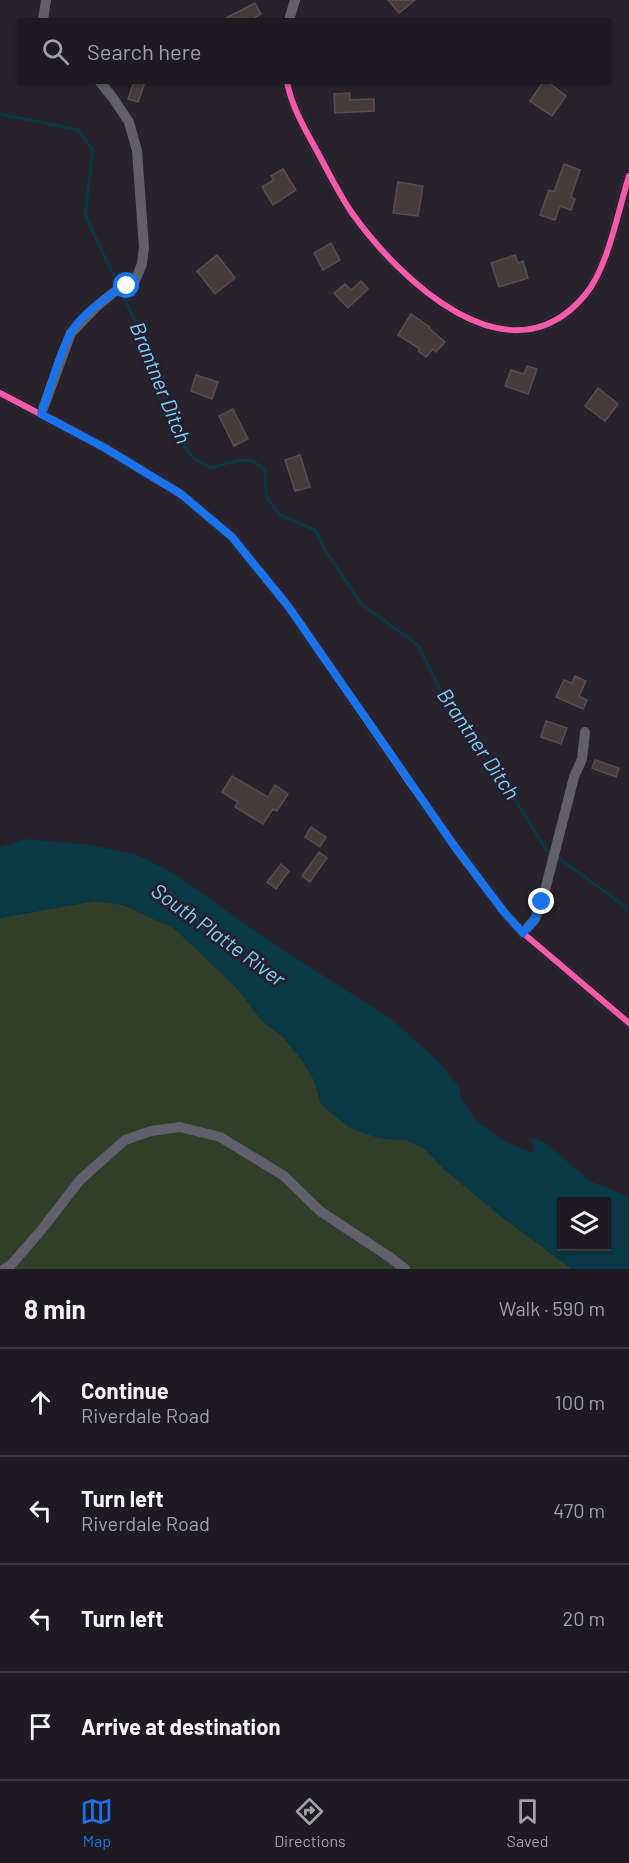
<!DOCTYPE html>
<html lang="en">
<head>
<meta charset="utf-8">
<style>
  :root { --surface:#1d1a21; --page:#2a272e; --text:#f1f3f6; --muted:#a0a1a5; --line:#3b383f; --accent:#1a73e8 }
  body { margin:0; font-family:Barlow,sans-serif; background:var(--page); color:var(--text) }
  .controls { position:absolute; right:18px; bottom:18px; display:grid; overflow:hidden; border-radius:0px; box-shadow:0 2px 4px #0004 }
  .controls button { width:54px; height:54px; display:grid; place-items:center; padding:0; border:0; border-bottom:2px solid var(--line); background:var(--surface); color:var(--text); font:30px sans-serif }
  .stop { position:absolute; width:18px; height:18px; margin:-14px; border:4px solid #1a73e8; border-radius:50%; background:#fff }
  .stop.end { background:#1a73e8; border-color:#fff; box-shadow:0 2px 6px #0008 }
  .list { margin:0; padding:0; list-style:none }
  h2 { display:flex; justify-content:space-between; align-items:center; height:78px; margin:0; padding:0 24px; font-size:26px }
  h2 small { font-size:20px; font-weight:400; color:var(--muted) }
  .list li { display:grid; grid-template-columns:39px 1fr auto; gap:18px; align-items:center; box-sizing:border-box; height:108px; padding:0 24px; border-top:2px solid var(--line) }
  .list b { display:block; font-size:22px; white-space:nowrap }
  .list p { margin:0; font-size:20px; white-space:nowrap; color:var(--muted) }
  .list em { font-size:20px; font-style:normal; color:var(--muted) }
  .icon { flex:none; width:33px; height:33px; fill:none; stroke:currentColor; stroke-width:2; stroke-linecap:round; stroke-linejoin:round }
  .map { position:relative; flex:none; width:629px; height:1269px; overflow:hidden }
  .search { position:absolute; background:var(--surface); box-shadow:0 2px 4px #0004; left:18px; right:18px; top:18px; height:66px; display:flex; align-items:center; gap:15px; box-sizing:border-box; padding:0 21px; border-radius:0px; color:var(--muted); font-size:22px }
  .sheet { height:510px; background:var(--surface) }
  nav { display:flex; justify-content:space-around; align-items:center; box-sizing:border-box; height:84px; border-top:2px solid var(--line); background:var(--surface); font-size:16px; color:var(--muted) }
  nav a { display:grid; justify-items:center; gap:3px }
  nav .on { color:var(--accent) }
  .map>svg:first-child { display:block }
</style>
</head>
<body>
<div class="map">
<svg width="629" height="1269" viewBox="0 0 629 1269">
  <rect width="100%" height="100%" fill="#27222c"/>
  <polygon fill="#2f3f29" points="95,901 124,905 175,929 236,987 263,1022 283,1037 302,1060 314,1080 321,1104 350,1128 379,1138 406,1140 425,1149 445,1170 501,1216 572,1269 0,1269 0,918"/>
  <path fill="#093945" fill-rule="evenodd" d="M26 839 91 845 137 855 175 874 268 940 391 1019 438 1061 460 1088V1096L476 1121 506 1142 534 1153V1145L529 1137 544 1142 590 1181 629 1197V1269H572L501 1216 445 1170 425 1149 406 1140 379 1138 350 1128 321 1103 314 1080 302 1060 283 1037 263 1022 236 987 175 929 124 905 95 901 0 918V847ZM562 1202H606V1246H562Z"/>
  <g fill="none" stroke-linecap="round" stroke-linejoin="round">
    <g stroke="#093945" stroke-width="3">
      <polyline points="0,114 78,130 93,150 85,215 152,357 177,436 193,458 211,468 239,460 253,461 265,470 266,496 280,515 315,530 327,553 361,604 418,645 447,704 484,749 545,848 552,853"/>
      <polyline points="557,857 629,909"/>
    </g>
  </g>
  <g fill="#473b3c" stroke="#564f51" stroke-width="1.5">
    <polygon points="388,0 415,0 399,13"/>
    <polygon points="255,3 261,14 250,20 222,20"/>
    <polygon points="134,82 145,82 138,102 128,99"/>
    <polygon points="543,82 548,82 566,96 552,116 530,101"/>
    <polygon points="350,93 350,100 374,99 374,111 335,113 334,94"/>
    <polygon points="564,164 580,170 571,197 575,199 571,210 560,206 555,220 540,215 549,190 554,192"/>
    <polygon points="283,169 296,190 273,205 262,187 274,180 271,176"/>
    <polygon points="398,182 423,186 418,216 393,213"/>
    <polygon points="331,243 340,260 323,270 314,253"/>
    <polygon points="217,255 235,278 215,294 197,271"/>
    <polygon points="515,255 518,263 523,261 528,278 499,287 491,263"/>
    <polygon points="361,281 368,289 348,308 334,293 345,284 351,290"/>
    <polygon points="411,314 430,327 429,328 445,342 436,352 433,349 426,357 418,351 420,349 398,335"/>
    <polygon points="527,366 537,369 528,394 505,386 511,370 524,374"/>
    <polygon points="196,375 218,382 212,399 191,391"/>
    <polygon points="598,388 618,404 605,421 585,406"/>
    <polygon points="233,409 248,439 234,446 219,416"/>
    <polygon points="300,455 310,487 295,491 285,460"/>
    <polygon points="575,676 586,681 579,696 587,700 583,709 556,697 564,680 572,683"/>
    <polygon points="546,721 567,728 561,744 541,737"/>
    <polygon points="595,760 619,768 616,777 592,768"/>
    <polygon points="232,776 268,797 275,785 288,794 277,811 273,809 263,824 235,807 238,802 222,792"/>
    <polygon points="311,827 326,837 320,847 305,837"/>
    <polygon points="319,852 327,858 310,882 302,876"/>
    <polygon points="281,864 289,871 276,889 267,882"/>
  </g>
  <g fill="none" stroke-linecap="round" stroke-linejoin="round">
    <g stroke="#615f6c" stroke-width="10">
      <polyline points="43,20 46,0"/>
      <polyline points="289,20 295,0"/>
      <path d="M287 82C292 108 306 131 318 153 329 173 339 194 352 213 399 279 509 386 585 295 608 268 618 211 629 176"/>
      <polyline points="0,393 105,448 167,485 196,506 232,537 288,606 410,784 504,912 523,933 629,1023"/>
      <polyline points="41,414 71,333 96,307 114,292 134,283 142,264 144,247 137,151 129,122 113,98 100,82"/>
      <polyline points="523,933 535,919 542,902 574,777 582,759 585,732"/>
      <polyline points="4,1269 11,1265 43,1228 80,1180 125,1140 151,1131 180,1127 220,1137 284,1176 320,1211 391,1258 405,1269"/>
    </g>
    <g stroke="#281e30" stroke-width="10">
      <g id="cycleway">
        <path d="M287 82C292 108 306 131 318 153 329 173 339 194 352 213 399 279 509 386 585 295 608 268 618 211 629 176"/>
        <polyline points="0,393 105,448 167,485 196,506 232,537 288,606 410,784 504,912 523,933 629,1023"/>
      </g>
    </g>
    <use href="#cycleway" stroke="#f35aa7" stroke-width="6"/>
  </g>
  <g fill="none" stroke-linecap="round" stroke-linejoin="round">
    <path stroke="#1a73e8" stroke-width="8" d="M127 286C109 293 79 317 70 334 59 355 49 391 41 414L105 448 181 494 232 537 288 606 455 847 504 912 523 933 535 919 542 902"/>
  </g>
  <g text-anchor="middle" stroke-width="6" stroke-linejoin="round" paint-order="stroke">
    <g font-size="21" font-style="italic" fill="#75d7f2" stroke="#281e30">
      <text transform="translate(160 383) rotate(68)" y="7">Brantner Ditch</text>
      <text transform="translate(478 744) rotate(56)" y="7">Brantner Ditch</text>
      <text transform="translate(218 935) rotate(36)" y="7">South Platte River</text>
    </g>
  </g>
</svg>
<div class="controls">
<button><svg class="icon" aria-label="layers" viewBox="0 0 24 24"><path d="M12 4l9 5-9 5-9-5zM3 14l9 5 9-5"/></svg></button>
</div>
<div class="stop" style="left:127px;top:286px"></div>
<div class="stop end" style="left:542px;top:902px"></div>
<div class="search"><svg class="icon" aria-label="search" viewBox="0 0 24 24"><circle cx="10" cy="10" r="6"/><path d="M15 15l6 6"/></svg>Search here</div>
</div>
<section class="sheet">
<h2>8 min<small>Walk · 590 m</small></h2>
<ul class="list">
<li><svg class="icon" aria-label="ahead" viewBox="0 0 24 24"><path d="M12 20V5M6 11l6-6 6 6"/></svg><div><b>Continue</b><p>Riverdale Road</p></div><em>100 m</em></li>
<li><svg class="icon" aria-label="left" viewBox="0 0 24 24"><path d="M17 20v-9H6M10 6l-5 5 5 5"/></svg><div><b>Turn left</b><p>Riverdale Road</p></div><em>470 m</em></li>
<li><svg class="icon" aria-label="left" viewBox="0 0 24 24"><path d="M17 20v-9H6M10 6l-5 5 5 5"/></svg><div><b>Turn left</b></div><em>20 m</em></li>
<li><svg class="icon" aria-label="arrive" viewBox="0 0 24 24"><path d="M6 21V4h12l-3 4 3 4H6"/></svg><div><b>Arrive at destination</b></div></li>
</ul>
</section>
<nav>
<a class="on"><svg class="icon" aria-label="map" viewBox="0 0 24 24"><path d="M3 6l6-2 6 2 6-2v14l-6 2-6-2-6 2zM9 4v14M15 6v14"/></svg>Map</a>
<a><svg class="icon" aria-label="directions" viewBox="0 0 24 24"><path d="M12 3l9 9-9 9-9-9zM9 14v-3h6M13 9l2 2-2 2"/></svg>Directions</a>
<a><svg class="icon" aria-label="saved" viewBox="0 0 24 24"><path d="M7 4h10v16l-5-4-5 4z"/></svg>Saved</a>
</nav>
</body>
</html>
